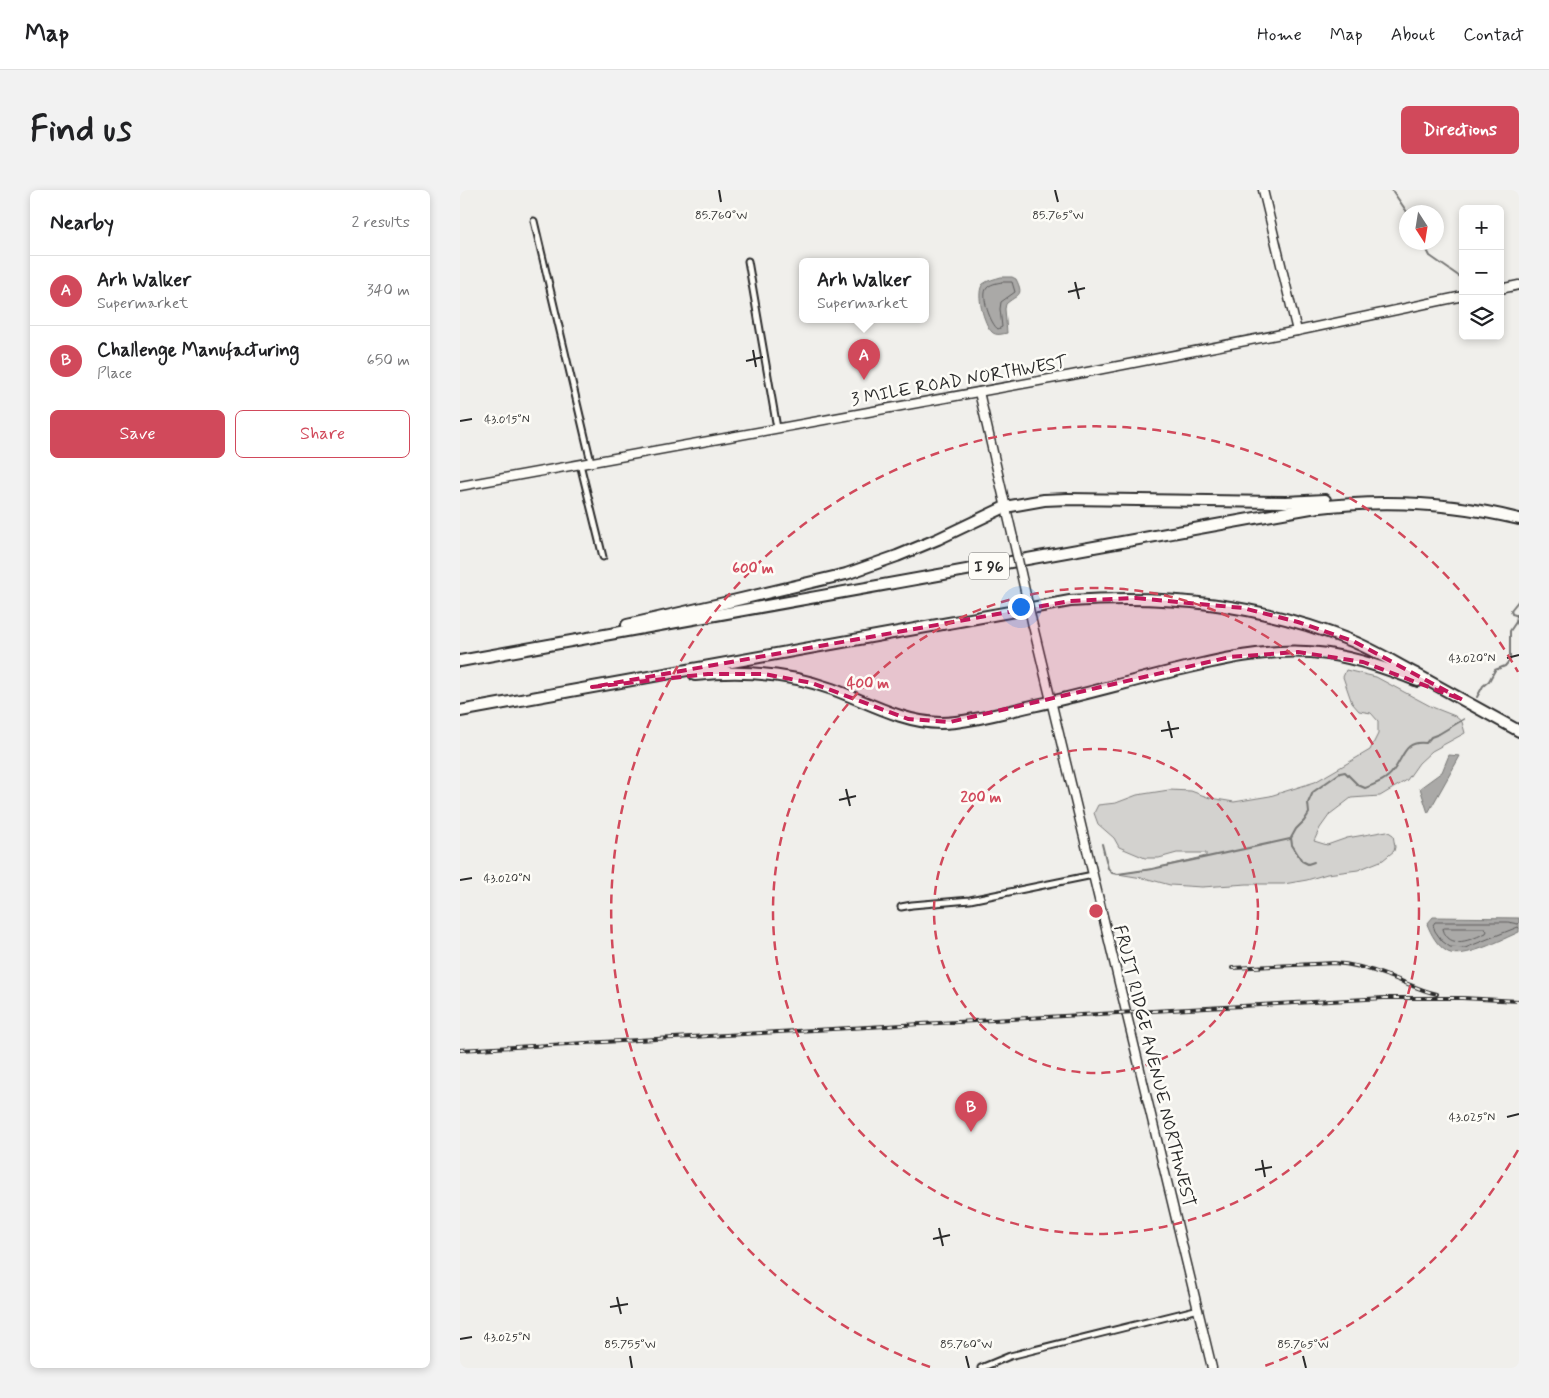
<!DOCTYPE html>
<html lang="en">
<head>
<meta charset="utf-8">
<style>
  :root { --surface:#fff; --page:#f2f2f2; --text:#202124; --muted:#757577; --line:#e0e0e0; --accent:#d1495b }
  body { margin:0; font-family:Mynerve,sans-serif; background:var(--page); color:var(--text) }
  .controls { position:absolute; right:15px; top:15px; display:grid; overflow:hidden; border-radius:8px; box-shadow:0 2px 8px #0003 }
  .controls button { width:45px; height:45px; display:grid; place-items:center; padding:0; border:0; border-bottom:1px solid var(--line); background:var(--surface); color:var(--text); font:25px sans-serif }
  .compass { position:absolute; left:939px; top:15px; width:45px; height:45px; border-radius:50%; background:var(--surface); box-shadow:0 2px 8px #0003; rotate:168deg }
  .you { position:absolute; left:560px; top:416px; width:18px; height:18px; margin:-12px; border:4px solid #fff; border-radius:50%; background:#1a73e8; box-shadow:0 0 0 8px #1a73e833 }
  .badge { display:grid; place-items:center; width:32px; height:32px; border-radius:50%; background:var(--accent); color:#fff; font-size:16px; font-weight:700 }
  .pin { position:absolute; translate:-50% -41px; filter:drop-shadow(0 1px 2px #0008) }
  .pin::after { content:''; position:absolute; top:26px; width:18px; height:15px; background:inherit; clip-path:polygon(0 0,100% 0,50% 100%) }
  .popup { position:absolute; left:339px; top:68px; width:130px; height:65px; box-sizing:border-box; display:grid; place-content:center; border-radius:8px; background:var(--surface); filter:drop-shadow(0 1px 4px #0005); font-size:16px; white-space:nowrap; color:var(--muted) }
  .popup b { font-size:19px; color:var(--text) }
  .popup::after { content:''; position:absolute; left:50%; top:100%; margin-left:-10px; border:10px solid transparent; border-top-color:var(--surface) }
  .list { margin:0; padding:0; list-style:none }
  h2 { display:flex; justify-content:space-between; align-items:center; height:65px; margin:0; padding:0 20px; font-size:21px }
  h2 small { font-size:16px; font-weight:400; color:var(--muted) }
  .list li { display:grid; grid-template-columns:32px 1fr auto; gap:15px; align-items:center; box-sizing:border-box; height:70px; padding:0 20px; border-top:1px solid var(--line) }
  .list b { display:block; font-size:19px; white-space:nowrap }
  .list p { margin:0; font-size:16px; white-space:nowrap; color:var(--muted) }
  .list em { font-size:16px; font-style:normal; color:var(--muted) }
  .actions { display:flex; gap:10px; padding:15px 20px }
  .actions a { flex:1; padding:11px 0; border:1px solid var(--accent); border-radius:8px; text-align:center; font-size:18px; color:var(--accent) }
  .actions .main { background:var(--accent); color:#fff }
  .icon { flex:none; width:28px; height:28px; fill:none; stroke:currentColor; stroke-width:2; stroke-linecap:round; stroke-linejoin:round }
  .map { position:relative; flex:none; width:1059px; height:1178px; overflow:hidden; border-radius:8px }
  header { display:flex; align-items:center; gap:30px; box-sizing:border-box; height:70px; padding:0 25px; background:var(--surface); border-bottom:1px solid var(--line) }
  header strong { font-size:24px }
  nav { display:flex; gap:28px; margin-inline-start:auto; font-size:18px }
  .intro { display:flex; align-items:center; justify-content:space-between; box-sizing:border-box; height:120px; padding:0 30px }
  h1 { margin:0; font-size:35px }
  .button { padding:12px 22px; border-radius:8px; background:var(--accent); color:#fff; font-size:18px; font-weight:700 }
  main { display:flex; gap:30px; padding:0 30px }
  aside { flex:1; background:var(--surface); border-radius:8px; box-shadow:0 2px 8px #0003 }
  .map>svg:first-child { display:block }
</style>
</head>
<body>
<header>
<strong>Map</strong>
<nav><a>Home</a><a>Map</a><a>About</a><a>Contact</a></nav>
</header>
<div class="intro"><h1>Find us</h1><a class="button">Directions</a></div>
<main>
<aside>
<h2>Nearby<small>2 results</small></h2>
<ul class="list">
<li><span class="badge">A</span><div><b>Arh Walker</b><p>Supermarket</p></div><em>340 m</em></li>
<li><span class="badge">B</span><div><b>Challenge Manufacturing</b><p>Place</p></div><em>650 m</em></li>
</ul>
<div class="actions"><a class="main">Save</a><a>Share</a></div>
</aside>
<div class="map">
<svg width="1059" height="1178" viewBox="0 0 1059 1178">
  <rect width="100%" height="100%" fill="#f0efeb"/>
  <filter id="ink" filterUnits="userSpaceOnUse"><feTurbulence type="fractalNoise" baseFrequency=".02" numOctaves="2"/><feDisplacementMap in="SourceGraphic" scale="10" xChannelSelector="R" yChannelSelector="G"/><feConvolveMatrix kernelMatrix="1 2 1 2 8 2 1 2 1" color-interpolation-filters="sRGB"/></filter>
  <g filter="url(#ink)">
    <polygon fill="#d3d2cf" stroke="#7f7e7d" points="886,480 916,487 972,517 995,526 1002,532 1005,543 972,561 959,573 947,590 920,606 891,608 870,624 860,638 854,651 867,655 887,648 927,641 933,645 935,657 934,661 923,670 898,680 867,684 847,690 824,694 787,694 742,697 710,695 688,689 658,684 692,679 746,666 746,663 717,663 699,668 685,668 659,657 654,648 638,634 634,623 638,615 656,613 677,605 709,600 731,601 750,608 774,612 810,606 855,592 910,560 918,544 918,531 911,523 899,521 892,513 883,487"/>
    <g fill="#aaa9a7" stroke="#777775">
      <path d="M541 87H552L556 89C565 107 557 104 546 114L545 119 547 143C542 144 536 146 532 142 524 135 515 102 523 94 528 90 535 89 541 87Z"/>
      <polygon points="989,565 1000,566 968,623 960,598 982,582"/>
      <path d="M973 727 1059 728V742C1043 749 1003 770 988 762 977 756 971 744 967 734Z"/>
    </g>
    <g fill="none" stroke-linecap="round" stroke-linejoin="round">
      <g stroke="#5e5d5d" stroke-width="1">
        <path d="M542 92H552L555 102 541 112 540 119 542 137 538 139C531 135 520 105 527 98 530 94 537 93 542 92Z"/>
        <polyline points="1059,733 1058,734 1048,732 975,732 973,735 975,741 982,751 990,757 1005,758 1058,737 1059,738"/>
        <path d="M985 738H1025L1027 741 1026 743C1012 749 989 761 983 739Z"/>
      </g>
      <g stroke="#777775" stroke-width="2">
        <polyline points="932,0 947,22"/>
        <polyline points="963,52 970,66 1003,89"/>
        <polyline points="1059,410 1051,420 1052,424 1059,426"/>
        <polyline points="1017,507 1023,496 1029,491 1035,480 1045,476 1050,470 1050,441 1056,432 1057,425"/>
        <polyline points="642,654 648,678 652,683 658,684 692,679 830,649"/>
        <path d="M854 672 848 674 842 671 832 655 831 648 836 639 844 631 849 623 848 613 853 602 880 583 885 582 898 595 905 598C915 594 927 590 933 581 944 567 944 550 966 553L971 547 979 544 1004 529"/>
      </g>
      <g stroke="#2b2b2b" stroke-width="9">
        <g id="street">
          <polyline points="74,31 131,272"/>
          <polyline points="288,71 317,238"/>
          <polyline points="120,274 143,367"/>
          <polyline points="441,717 452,715 510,710 633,685"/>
          <polyline points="521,1178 550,1166 739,1119"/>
        </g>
      </g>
      <g stroke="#2b2b2b" stroke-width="11">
        <g id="secondary">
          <polyline points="803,0 837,141"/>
          <polyline points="1040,99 1059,95"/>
          <polyline points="519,202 553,348"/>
          <polyline points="0,296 612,185 837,141 1003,106"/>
          <polyline points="573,436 752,1178"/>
        </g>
      </g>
      <g stroke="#2b2b2b" stroke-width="14">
        <g id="highway">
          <polyline points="167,435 260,414 386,384 437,366 478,349 545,317 584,310 608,309 826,312 865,310"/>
          <path d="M0 471 851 318C922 309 990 312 1059 329"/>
          <path d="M235 485C282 480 328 483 372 499 408 512 441 532 480 533 507 533 545 522 572 516 625 505 677 489 730 477 775 466 821 457 868 464 899 469 929 479 958 491"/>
          <path d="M0 521 610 411C708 404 800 414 892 451 914 460 935 473 956 484 991 503 1025 522 1059 541"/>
        </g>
      </g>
      <use href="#street" stroke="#fdfcf7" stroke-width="5"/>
      <use href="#secondary" stroke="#fdfcf7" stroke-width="8"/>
      <use href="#highway" stroke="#fdfcf7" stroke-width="10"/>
      <g stroke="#2b2b2b" stroke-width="4">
        <g id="rail">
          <path d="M772 778 874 773C893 774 910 779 928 786 945 792 959 800 977 804"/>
          <polyline points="0,860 924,808 1002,808 1059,811"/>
        </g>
      </g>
      <use href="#rail" stroke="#fdfcf7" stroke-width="2" stroke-dasharray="5.5" stroke-linecap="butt"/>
      <g stroke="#2b2b2b" stroke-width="11" stroke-linecap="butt">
        <polyline id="secondary-bridge" points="553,348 573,436"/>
      </g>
      <use href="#secondary-bridge" stroke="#fdfcf7" stroke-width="8"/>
    </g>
  </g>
  <path fill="#c2185b" fill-opacity="0.2" stroke="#c2185b" stroke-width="4" stroke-dasharray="10 6" stroke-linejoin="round" d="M676 408 783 418 838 432 893 451 1003 510 903 472 838 462 770 467 490 532 448 529 352 493 304 484H248L132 497 610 411Z"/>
  <path fill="none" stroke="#2b2b2b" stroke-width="2" d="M259 0 261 12M595 0 598 12M615 92 619 109M608 102 625 98M293 160 296 177M286 171 303 167M0 231 12 229M1047 468 1059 465M708 531 712 548M701 541 719 538M386 599 390 616M379 610 396 606M0 690 12 688M1047 927 1059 924M802 970 805 987M795 980 812 977M479 1038 483 1056M473 1049 490 1045M157 1107 161 1124M150 1117 168 1114M0 1149 12 1147M170 1166 172 1178M506 1166 509 1178M843 1166 846 1178"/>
  <g fill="none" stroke="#d1495b" stroke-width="2.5" stroke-dasharray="9 6">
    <circle cx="636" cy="721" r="162"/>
    <circle cx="636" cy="721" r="323"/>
    <path d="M1058 960A485 485 0 0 1 802 1177M470 1177A485 485 0 1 1 1058 482"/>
  </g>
  <g text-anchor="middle" stroke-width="5" stroke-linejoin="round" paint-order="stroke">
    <rect fill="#fdfcf7" stroke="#6a6a68" stroke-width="1" x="509" y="362.5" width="40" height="27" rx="4"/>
    <g font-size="16" font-weight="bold" fill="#2b2b2b">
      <text x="529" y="382">I 96</text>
    </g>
    <g font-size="18" fill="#2b2b2b" stroke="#fdfcf7">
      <text transform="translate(499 190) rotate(-10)" y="6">3 MILE ROAD NORTHWEST</text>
      <text transform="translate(695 876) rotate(76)" y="6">FRUIT RIDGE AVENUE NORTHWEST</text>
    </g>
  </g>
  <g font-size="12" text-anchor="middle" fill="#2b2b2b" stroke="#fdfcf7" stroke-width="5" stroke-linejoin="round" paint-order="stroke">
    <text x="261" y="29">85.760°W</text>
    <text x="598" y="29">85.765°W</text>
    <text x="47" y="233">43.015°N</text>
    <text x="1012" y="472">43.020°N</text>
    <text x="47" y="692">43.020°N</text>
    <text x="1012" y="931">43.025°N</text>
    <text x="47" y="1151">43.025°N</text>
    <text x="170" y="1158">85.755°W</text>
    <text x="506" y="1158">85.760°W</text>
    <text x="843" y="1158">85.765°W</text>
  </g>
  <circle cx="636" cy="721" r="8" fill="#d1495b" stroke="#fdfcf7" stroke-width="2.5"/>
  <g font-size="15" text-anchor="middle" font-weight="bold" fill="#d1495b" stroke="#fdfcf7" stroke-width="5" stroke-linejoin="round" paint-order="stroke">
    <text x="293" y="383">600 m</text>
    <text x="408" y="498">400 m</text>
    <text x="521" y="612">200 m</text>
  </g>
</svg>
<div class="controls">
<button>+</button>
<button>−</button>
<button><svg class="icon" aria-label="layers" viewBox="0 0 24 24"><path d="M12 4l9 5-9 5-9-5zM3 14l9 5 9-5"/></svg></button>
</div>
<svg class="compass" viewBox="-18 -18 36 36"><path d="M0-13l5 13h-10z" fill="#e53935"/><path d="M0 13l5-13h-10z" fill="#757577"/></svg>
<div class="you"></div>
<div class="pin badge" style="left:404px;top:190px">A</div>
<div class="popup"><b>Arh Walker</b>Supermarket</div>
<div class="pin badge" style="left:511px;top:942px">B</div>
</div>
</main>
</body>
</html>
